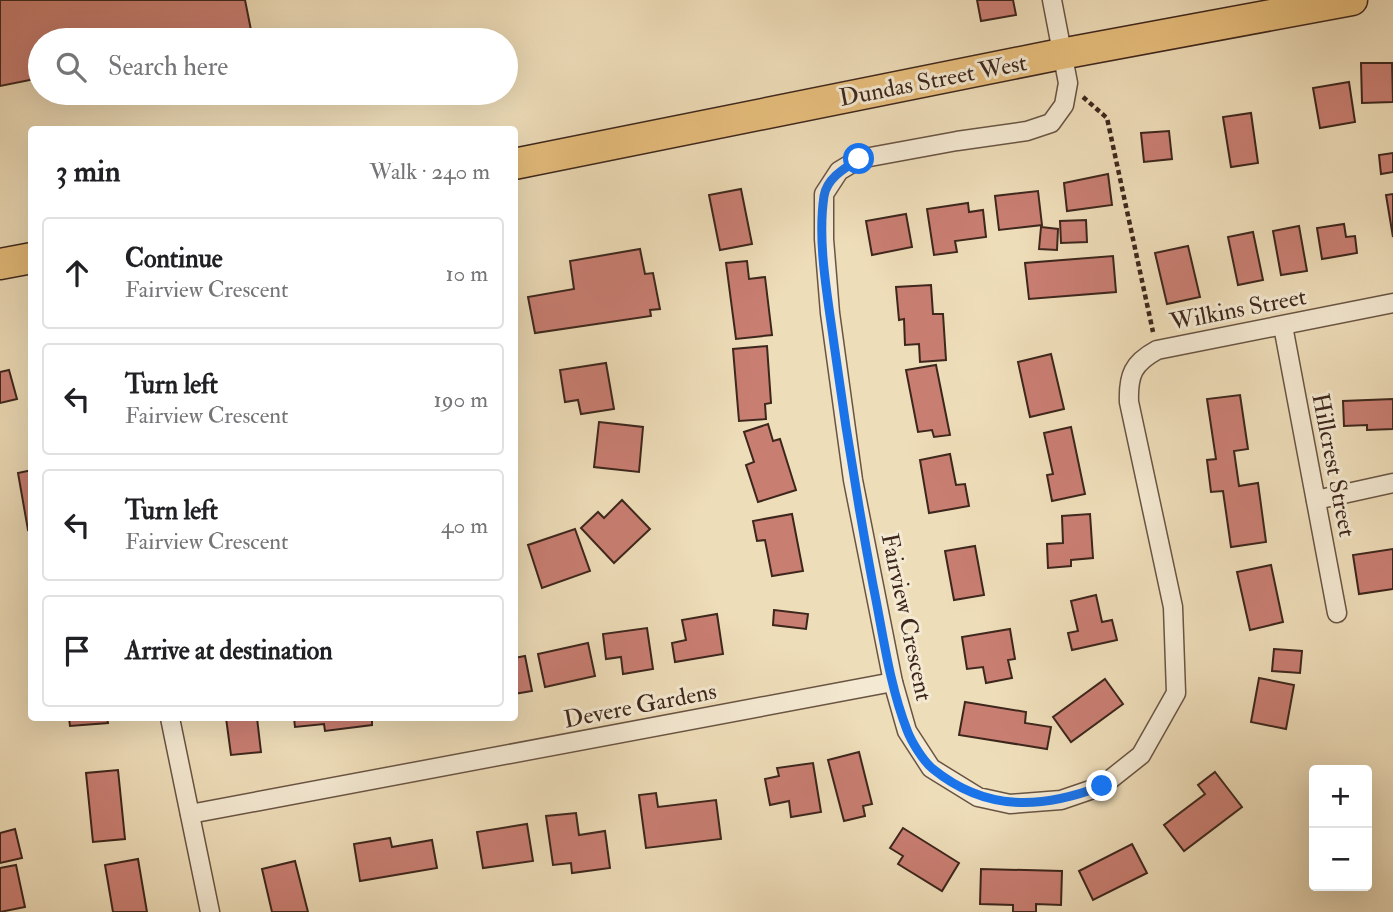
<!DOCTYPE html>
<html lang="en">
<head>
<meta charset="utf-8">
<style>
  :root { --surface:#fff; --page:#f2f2f2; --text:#202124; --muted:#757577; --line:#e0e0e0 }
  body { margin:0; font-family:"IM FELL Double Pica",serif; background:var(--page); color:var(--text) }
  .controls { position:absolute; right:21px; bottom:21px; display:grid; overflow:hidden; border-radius:7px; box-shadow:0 7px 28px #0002 }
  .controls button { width:63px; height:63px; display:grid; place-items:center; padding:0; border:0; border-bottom:2px solid var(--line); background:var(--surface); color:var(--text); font:35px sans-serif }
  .stop { position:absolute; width:21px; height:21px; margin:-16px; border:5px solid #1a73e8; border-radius:50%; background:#fff }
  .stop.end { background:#1a73e8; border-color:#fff; box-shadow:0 2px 7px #0008 }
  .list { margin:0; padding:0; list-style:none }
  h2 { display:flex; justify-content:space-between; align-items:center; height:91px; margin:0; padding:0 28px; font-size:30px }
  h2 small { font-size:23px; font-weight:400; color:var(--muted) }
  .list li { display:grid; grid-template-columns:46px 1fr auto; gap:21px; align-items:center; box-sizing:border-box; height:112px; margin:0 14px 14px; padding:0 14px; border:2px solid var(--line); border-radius:7px }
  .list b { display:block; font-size:26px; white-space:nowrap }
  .list p { margin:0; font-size:23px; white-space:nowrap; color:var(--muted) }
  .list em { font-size:23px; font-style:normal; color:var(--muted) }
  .icon { flex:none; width:38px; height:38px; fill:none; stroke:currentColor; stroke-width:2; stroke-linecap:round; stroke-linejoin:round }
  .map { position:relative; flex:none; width:1393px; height:912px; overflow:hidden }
  .search { position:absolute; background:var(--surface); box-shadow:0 7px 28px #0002; left:28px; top:28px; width:490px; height:77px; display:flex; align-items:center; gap:18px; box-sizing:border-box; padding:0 24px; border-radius:38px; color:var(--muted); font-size:26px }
  .panel { position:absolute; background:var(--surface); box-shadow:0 7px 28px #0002; left:28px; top:126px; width:490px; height:595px; border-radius:7px }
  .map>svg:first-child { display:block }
</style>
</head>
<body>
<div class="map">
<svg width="1393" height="912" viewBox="0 0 1393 912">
  <rect width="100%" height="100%" fill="#eeddb9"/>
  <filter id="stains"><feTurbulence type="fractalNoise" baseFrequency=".00286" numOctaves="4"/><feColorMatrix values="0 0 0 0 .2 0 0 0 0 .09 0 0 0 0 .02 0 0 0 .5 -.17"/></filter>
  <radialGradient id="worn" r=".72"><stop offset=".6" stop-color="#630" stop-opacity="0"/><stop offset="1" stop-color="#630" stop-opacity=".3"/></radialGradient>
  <g fill="#c97e72" stroke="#3d261c" stroke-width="2">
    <polygon points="0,0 245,0 253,40 40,40 40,78 0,86"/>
    <polygon points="977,0 1013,0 1016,15 981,21"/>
    <polygon points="1361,63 1392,63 1393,102 1362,103"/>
    <polygon points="1349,82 1355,122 1320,128 1313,88"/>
    <polygon points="1251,113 1258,163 1231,167 1223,117"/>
    <polygon points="1169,131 1172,159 1144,162 1141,133"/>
    <polygon points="1393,153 1393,172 1381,174 1379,155"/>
    <polygon points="1108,174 1112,205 1067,211 1064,183"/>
    <polygon points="741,189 752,244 720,250 709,195"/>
    <polygon points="1038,191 1042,225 999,230 995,196"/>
    <polygon points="1393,194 1393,237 1386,195"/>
    <polygon points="968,203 969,212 983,210 986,237 955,241 957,252 934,255 927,209"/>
    <polygon points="906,214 912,247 872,255 866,221"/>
    <polygon points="1086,220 1087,242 1061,243 1060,221"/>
    <polygon points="1344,224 1346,237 1355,236 1357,253 1322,259 1317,228"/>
    <polygon points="1299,226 1307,271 1281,275 1273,231"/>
    <polygon points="1041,227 1058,229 1057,250 1039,249"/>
    <polygon points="1253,232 1263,280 1238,285 1228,237"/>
    <polygon points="1188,246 1200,297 1167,304 1155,253"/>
    <polygon points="640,249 645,274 653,273 660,309 650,310 651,316 535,333 528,297 574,289 570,261"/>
    <polygon points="1113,256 1116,292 1029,299 1025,263"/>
    <polygon points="747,261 749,279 765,277 772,335 736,339 726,263"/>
    <polygon points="931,285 933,314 943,314 946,360 920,362 919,344 905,345 904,319 899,320 896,287"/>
    <polygon points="767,346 771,403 765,404 766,419 739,421 733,349"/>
    <polygon points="1051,354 1064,409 1030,417 1018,362"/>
    <polygon points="606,363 614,409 581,414 578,400 565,402 560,370"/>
    <polygon points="936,365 950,435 934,437 932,430 918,432 906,370"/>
    <polygon points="9,370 17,399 0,403 0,372"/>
    <polygon points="1240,395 1248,449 1234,451 1239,486 1258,483 1266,542 1231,547 1223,491 1211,492 1207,460 1216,459 1207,399"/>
    <polygon points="1393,399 1393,429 1367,430 1367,425 1344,426 1343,401"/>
    <polygon points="599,422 643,427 639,472 594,467"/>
    <polygon points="768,424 773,441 780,439 796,490 758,502 746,465 754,462 744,432"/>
    <polygon points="1071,427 1085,494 1052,501 1047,475 1053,474 1044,433"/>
    <polygon points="950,454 956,485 965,484 969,506 929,513 920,460"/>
    <polygon points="32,470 32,529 28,530 18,473"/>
    <polygon points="622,500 650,529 614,563 581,528 598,512 604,518"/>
    <polygon points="792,514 803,571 772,576 765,540 757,541 753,521"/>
    <polygon points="1090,514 1093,558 1071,560 1071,566 1048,568 1047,544 1063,543 1062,516"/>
    <polygon points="575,529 590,571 542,588 528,545"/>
    <polygon points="975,546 984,595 954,600 945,551"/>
    <polygon points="1393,549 1393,589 1359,594 1353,555"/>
    <polygon points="1271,565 1283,622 1250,630 1237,572"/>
    <polygon points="1096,595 1102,622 1112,620 1117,640 1072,650 1068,633 1078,631 1071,601"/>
    <polygon points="774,610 808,614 806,629 773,625"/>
    <polygon points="717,614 723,654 675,662 672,643 686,640 682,620"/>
    <polygon points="647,628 653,669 623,674 621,657 606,659 603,634"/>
    <polygon points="1010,629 1015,659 1008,660 1012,678 986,683 983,667 967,669 962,637"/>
    <polygon points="588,643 595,676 545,687 538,654"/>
    <polygon points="1274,649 1302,651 1300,673 1272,671"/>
    <polygon points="525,656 532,691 514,694 514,658"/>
    <polygon points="1259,678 1294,685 1286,729 1251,722"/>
    <polygon points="1105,679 1123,704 1071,742 1053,717"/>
    <polygon points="965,702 1026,712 1025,723 1051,727 1047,749 959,735"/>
    <polygon points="69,718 107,718 108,723 70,726"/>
    <polygon points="226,718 257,718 261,752 231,755"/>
    <polygon points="294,718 372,718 372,725 325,731 324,724 295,727"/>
    <polygon points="859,752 872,804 863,806 865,816 844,821 828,760"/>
    <polygon points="813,763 821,812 791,817 789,801 770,805 765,779 779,776 777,768"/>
    <polygon points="118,770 125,839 93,842 86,773"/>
    <polygon points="1215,772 1242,807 1184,851 1164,825 1205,794 1198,785"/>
    <polygon points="656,793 658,807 716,800 721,839 646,848 639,795"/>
    <polygon points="576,813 579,835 605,831 610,868 572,873 571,863 553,865 546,816"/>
    <polygon points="527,824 533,861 483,868 477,832"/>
    <polygon points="903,828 959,863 942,891 898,864 903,856 890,848"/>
    <polygon points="15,829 22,858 0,863 0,833"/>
    <polygon points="390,838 392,847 432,840 437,868 360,881 354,844"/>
    <polygon points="1132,844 1147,873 1093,900 1079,871"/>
    <polygon points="138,859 147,912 113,912 105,865"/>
    <polygon points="295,861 308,912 272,912 262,869"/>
    <polygon points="16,865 25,907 0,912 0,868"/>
    <polygon points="981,869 1062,871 1061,905 1036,904 1036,912 1013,912 1013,905 980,904"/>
  </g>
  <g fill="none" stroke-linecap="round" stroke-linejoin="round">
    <g stroke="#695443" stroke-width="21">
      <g id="street">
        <path d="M1052 0 1068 83 1064 105 1051 123 1027 131 957 141 859 159 839 171 824 194V239L830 313 853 480 893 682 907 731 931 768 978 797 1010 804 1061 800 1102 786 1141 755 1176 693 1173 607 1129 402C1128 375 1133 363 1157 350L1393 303"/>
        <polyline points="1283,326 1337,613"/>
        <polyline points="1316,500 1393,483"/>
        <polyline points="170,718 210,912"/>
        <polyline points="190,814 893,682"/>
      </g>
    </g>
    <g stroke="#3d261c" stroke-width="33">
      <g id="primary">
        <polyline points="514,164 1061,54 1352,0"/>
        <polyline points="0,264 32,258"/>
      </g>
    </g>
    <polyline stroke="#3d261c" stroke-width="4.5" stroke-dasharray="5 3.5" stroke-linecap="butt" points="1083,97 1107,118 1153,332"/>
    <use href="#street" stroke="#f4e9d2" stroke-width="18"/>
    <use href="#primary" stroke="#e7be7c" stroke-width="30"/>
  </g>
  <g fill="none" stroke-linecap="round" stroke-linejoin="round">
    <path stroke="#1a73e8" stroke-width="9" d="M859 159C845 168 827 178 824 196 817 243 828 298 834 344 845 425 858 505 873 585 883 633 889 684 907 730 911 741 923 761 933 769 986 812 1042 809 1102 786"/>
  </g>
  <g text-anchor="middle" stroke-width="6" stroke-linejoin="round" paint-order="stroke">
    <g font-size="24" fill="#3d261c" stroke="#f4e9d2">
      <text transform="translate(933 80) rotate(-11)" y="8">Dundas Street West</text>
      <text transform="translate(1238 309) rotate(-11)" y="8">Wilkins Street</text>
      <text transform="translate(1334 465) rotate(79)" y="8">Hillcrest Street</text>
      <text transform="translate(907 617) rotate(78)" y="8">Fairview Crescent</text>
      <text transform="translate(640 705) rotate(-11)" y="8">Devere Gardens</text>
    </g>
  </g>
  <rect width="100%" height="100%" filter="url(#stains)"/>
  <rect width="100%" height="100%" fill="url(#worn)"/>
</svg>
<div class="controls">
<button>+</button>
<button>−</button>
</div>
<div class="stop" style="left:859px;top:159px"></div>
<div class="stop end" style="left:1102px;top:786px"></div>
<div class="search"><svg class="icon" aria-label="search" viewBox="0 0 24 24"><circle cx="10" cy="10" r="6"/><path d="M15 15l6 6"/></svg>Search here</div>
<section class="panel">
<h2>3 min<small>Walk · 240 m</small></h2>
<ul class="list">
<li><svg class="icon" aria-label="ahead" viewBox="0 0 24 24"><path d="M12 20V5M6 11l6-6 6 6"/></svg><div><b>Continue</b><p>Fairview Crescent</p></div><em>10 m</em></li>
<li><svg class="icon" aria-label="left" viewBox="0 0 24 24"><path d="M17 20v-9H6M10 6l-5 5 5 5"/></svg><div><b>Turn left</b><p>Fairview Crescent</p></div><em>190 m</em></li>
<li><svg class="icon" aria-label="left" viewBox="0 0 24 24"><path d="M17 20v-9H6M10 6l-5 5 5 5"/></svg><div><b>Turn left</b><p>Fairview Crescent</p></div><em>40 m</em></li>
<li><svg class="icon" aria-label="arrive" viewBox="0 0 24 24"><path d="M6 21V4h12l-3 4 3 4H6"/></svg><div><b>Arrive at destination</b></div></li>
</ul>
</section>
</div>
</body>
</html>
